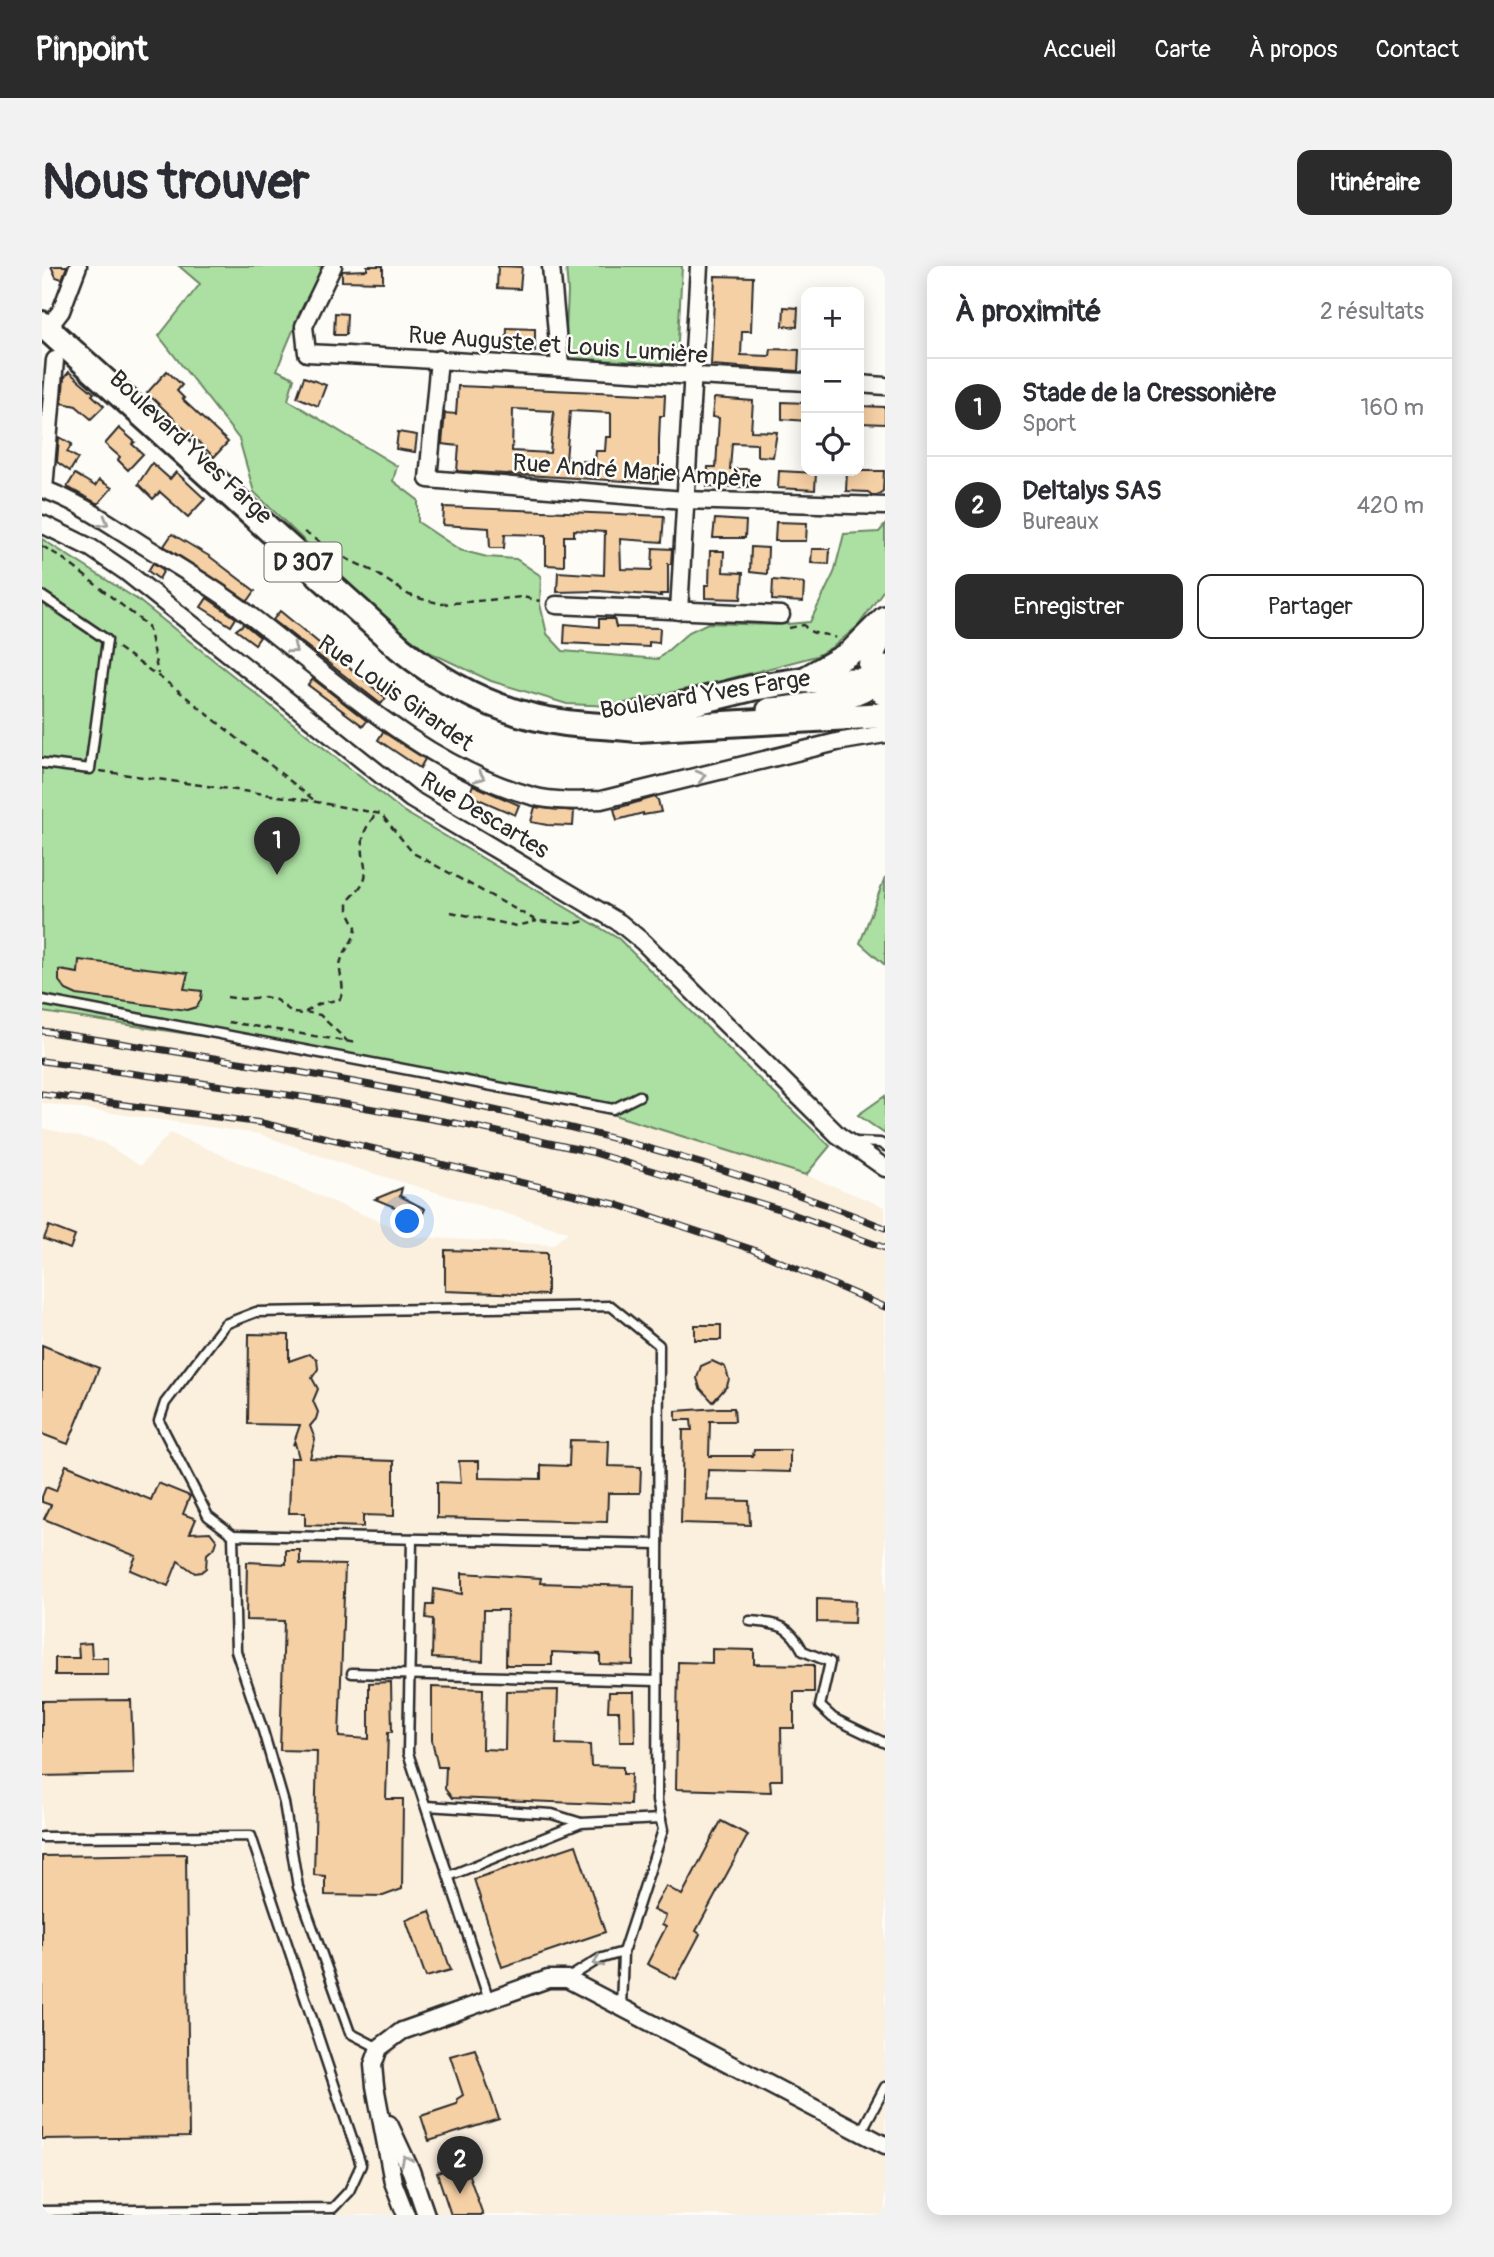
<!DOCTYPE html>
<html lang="fr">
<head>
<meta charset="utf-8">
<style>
  :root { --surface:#fff; --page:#f2f2f3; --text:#2b2b33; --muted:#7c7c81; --line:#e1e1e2; --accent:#2b2b2b }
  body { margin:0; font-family:Pangolin,sans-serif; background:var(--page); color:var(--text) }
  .controls { position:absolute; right:21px; top:21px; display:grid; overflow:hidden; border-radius:14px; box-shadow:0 4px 18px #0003 }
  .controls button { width:63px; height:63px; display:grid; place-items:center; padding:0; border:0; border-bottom:2px solid var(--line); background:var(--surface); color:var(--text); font:35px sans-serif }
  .you { position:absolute; left:366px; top:956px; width:24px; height:24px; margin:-18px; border:5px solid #fff; border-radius:50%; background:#1a73e8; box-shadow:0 0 0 10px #1a73e833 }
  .badge { display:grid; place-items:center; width:46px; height:46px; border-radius:50%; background:var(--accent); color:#fff; font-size:23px; font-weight:700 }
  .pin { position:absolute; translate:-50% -58px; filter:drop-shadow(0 2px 4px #0008) }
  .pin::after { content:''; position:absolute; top:37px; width:24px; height:21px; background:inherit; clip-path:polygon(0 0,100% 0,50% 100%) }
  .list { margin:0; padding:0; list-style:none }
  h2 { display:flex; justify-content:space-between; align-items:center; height:91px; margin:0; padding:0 28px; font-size:30px }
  h2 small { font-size:23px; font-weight:400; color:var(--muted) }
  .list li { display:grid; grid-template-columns:46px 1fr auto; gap:21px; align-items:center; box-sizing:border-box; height:98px; padding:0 28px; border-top:2px solid var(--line) }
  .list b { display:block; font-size:26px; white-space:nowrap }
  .list p { margin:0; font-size:23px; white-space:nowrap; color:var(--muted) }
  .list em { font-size:23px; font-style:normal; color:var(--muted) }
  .actions { display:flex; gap:14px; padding:21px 28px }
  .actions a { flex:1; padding:16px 0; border:2px solid var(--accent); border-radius:14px; text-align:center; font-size:24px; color:var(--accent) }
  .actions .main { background:var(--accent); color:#fff }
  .icon { flex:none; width:38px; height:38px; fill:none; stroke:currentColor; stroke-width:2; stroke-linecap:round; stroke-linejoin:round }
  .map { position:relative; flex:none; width:843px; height:1949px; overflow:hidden; border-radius:14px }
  header { display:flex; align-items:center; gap:42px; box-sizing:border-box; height:98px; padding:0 35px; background:var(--accent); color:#fff }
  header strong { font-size:33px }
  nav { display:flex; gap:38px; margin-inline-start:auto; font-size:24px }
  .intro { display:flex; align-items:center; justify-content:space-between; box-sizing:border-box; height:168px; padding:0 42px }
  h1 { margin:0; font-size:49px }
  .button { padding:18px 32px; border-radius:14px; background:var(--accent); color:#fff; font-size:24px; font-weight:700 }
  main { display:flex; gap:42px; padding:0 42px }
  aside { flex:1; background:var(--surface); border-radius:14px; box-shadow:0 4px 18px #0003 }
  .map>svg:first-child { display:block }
</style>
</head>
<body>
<header>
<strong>Pinpoint</strong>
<nav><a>Accueil</a><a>Carte</a><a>À propos</a><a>Contact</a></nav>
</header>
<div class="intro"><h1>Nous trouver</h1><a class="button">Itinéraire</a></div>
<main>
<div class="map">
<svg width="843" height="1949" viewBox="0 0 843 1949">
  <rect width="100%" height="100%" fill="#fdfcf7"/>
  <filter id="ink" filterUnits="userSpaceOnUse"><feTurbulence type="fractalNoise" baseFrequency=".0143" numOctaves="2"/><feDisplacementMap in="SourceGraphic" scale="14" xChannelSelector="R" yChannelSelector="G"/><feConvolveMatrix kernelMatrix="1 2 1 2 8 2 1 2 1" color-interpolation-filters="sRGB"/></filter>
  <g filter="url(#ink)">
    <polygon fill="#fbefde" points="0,746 285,789 553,843 764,909 843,941 843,1949 0,1949 0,862 60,876 98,900 128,867 374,971 511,979 526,966 310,901 217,868 0,837"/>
    <g fill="#ace0a2" stroke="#6c8666" stroke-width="2">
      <path d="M137 0H280C265 35 248 68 235 104L252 112 246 134 355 200 351 215 376 234V256L418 284 445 291 474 293 499 310 498 338 505 368 521 385 616 393 647 366 666 357 734 359 768 356 792 307 802 268 837 266 843 259V322L816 360 792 380 774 390 675 416 570 440 525 438 449 415 385 385 338 348 212 226 197 173 117 70 158 18Z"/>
      <polygon points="524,0 640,0 635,94 629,98 528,92 523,88 526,26"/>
      <polygon points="0,273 96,334 361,545 577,673 710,806 788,880 764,909 553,843 285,789 0,746"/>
      <polygon points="843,611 843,699 818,677"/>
      <polygon points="843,830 843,868 816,849"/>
    </g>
    <g fill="#f6d0a5" stroke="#2b2b2b" stroke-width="2" fill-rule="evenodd">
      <polygon points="9,0 25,0 20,13 14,11"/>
      <polygon points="325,0 341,0 341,16 300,15 300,5 325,4"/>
      <polygon points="456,0 480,1 478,23 455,22"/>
      <polygon points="673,10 711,11 709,65 700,65 699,89 728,90 729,83 757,84 756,105 669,99"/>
      <polygon points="742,41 756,42 755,61 741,60"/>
      <polygon points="293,47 305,48 304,69 292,69"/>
      <polygon points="465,62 493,63 493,86 464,86"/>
      <polygon points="125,105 140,119 135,125 142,132 140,133 186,176 172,191 105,127"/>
      <polygon points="27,106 52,127 50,129 62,140 49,153 34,140 20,137 22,112"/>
      <polygon points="262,111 284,119 276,140 255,131"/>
      <path d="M416 120 623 129 622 150H618L617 174V199H622L621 211H616V217L415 205 417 180 400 178 403 147 414 148ZM471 143 512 145 508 187 470 185ZM528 145 569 147V171H564L563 185H554L553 196 524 194Z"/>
      <polygon points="672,132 711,135 709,165 735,166 731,191 715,190 715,178 690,177 688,203 706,203 706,221 665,220 666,201 674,201 677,152 670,151"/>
      <polygon points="740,136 764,137 764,155 740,153"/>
      <polygon points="817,140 843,141 843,158 817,157"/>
      <polygon points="77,162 93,176 90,178 101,188 86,204 76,194 78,191 63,178"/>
      <polygon points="356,166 375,169 373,186 354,183"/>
      <polygon points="17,171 30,178 25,186 36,192 28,205 15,196"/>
      <polygon points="110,197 128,213 134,206 163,233 146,251 118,226 111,233 96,218"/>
      <polygon points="737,205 774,207 773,224 736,222"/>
      <polygon points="805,205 842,205 841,225 835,229 830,229 826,226 804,225"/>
      <polygon points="33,208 53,220 57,214 70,222 56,238 25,221"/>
      <polygon points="402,241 622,250 620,276 578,273 579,303 610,304 611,282 630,283 629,298 626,298 626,328 618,328 619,330 556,325 515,326 516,306 562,309 563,266 532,264 532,270 522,270 522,300 504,299 504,269 463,268 462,282 448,282 447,262 401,259"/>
      <polygon points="673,253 704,255 703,272 671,272"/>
      <polygon points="734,256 765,257 764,275 733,275"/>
      <polygon points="130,268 167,290 213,325 206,335 122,280"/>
      <polygon points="709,281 726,282 725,308 708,306"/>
      <polygon points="770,283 788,283 787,298 769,297"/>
      <polygon points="668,285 682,285 681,306 701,307 699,333 663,332 663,319 667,319"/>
      <polygon points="111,297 122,304 117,313 106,305"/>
      <polygon points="731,314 762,317 761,336 730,334"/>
      <polygon points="165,332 194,352 189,360 159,341"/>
      <polygon points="238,345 344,432 339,438 231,354"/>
      <polygon points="557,353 572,353 574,361 618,362 617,377 607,376 607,381 522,377 523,358 557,361"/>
      <polygon points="202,358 218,371 213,378 194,364"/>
      <polygon points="271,413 325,455 321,460 266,419"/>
      <polygon points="341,466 383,493 378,502 336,474"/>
      <polygon points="431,519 477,539 473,549 427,529"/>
      <polygon points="613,531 616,534 619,546 601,549 601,547 575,554 572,543"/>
      <polygon points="493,541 532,545 531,560 505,559 489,556"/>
      <polygon points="37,694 146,707 142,723 160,725 159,733 155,741 145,744 35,729 24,724 17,715 17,704 36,707"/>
      <polygon points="360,922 358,930 383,943 379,952 333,933"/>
      <polygon points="7,960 33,970 28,983 2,973"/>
      <polygon points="403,984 505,987 505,1029 403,1025"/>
      <rect x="653" y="1059" width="26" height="15"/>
      <polygon points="207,1068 247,1069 247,1095 267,1088 275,1093 276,1103 270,1112 276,1123 271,1135 276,1146 274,1153 268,1160 273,1173 268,1192 352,1195 352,1250 321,1249 321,1261 263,1259 263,1247 247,1247 249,1192 257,1192 253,1177 251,1179 258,1159 206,1158"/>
      <polygon points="0,1079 57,1102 26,1178 0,1168"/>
      <polygon points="670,1095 683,1101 687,1113 685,1120 671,1136 658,1122 655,1112 659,1100"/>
      <polygon points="677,1142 692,1142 693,1155 668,1155 667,1190 711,1190 712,1184 748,1184 748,1206 666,1204 665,1234 707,1235 708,1259 639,1257 641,1164 650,1164 649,1154 634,1154 634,1145"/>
      <polygon points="528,1174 567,1175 566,1200 599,1201 598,1227 566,1227 565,1256 395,1252 395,1216 419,1217 417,1195 437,1195 437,1212 499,1213 499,1199 527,1200"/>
      <polygon points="24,1199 109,1234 116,1217 148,1230 141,1248 154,1253 148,1267 168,1266 175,1275 173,1281 165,1288 164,1302 159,1306 153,1307 136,1295 126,1320 88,1304 94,1290 2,1253 9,1239 0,1236 0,1231 4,1221 14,1225"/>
      <polygon points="244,1284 258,1284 258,1298 303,1299 297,1471 327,1473 327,1417 349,1416 350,1466 346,1466 344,1533 361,1533 360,1623 341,1630 283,1629 283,1610 272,1609 275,1485 238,1484 242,1355 204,1354 205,1296 244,1298"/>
      <polygon points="420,1307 499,1312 498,1317 592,1320 591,1399 558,1398 558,1388 510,1386 510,1399 464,1399 465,1344 442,1344 441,1395 390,1392 391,1353 384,1352 385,1339 391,1339 392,1323 420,1328"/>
      <polygon points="775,1333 813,1335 812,1357 775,1356"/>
      <polygon points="49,1377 50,1392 66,1392 66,1409 13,1409 13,1392 37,1392 36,1378"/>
      <polygon points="670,1383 712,1384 712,1398 772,1399 772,1426 752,1426 752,1462 739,1462 740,1514 728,1514 729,1526 634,1523 636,1396 670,1397"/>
      <polygon points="390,1421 441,1423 440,1483 463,1484 464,1425 516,1424 514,1478 548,1479 549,1500 581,1501 581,1508 589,1508 588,1539 410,1532 403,1523 404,1501 396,1501 390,1474"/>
      <polygon points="567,1426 592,1426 593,1476 578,1476 577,1445 566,1445"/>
      <polygon points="89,1434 92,1508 0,1510 0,1435"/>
      <polygon points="679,1555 706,1569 654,1665 658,1668 634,1713 605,1698 624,1661 620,1659 624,1650 611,1644 624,1620 640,1629"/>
      <polygon points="534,1579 563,1666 460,1701 432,1613"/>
      <polygon points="144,1588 147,1871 0,1873 0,1590"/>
      <polygon points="388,1645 409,1704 384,1711 364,1654"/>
      <polygon points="433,1783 457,1853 387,1875 379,1850 415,1838 415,1833 421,1829 408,1790"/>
      <polygon points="423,1898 441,1949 409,1949 395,1907"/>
    </g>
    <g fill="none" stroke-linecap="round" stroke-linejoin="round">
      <g stroke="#2b2b2b" stroke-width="13">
        <g id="lane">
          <polyline points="0,330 65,374 48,503 0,497"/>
          <polyline points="0,734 571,843 597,830"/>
          <polyline points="812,876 838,877 843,880"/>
          <polyline points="191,1269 616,1278"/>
          <polyline points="370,1273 366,1487 447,1734"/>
          <path d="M708 1355C737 1358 747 1358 761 1385L788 1396 778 1440 791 1452 843 1477"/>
          <polyline points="310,1407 615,1415"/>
          <polyline points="384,1540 510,1548 539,1557"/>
          <polyline points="0,1571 209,1570 319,1899 307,1925 291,1942 0,1945"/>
          <polyline points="407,1610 539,1557 619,1553"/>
          <polyline points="525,1713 557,1693 581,1686 579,1742"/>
          <polyline points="337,1782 308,1767 256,1621 242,1537 221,1465 194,1385 191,1269 166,1250 117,1155 123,1137 183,1058 214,1046 569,1040 617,1079 615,1535 621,1564 581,1686"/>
          <polyline points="819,1866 843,1821"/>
        </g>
      </g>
      <g stroke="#2b2b2b" stroke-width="21">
        <g id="street">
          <path d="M291 0 262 60 265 87C432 95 598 108 764 116"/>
          <polyline points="509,0 518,100"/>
          <polyline points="5,63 19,45 36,0"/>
          <polyline points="397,93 386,213 642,234 842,240"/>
          <polyline points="817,118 843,120"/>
          <path d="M0 223C34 234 68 258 98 277 131 298 165 317 197 341 286 408 380 500 490 530 513 536 537 535 559 534L795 476 843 468"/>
          <polyline points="2,223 13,94"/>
          <polyline points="0,258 49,282 83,305 369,533 578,657 601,676 796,869 843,902"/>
          <polyline points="514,339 739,349"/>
          <polyline points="637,345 657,0"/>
          <polyline points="347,1858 369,1905 384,1949"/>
          <polyline points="364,1949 351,1916 333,1820 331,1799 337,1782 360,1765 506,1713 525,1713 843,1879"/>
        </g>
      </g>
      <g stroke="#2b2b2b" stroke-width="28">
        <g id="secondary">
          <path d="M843 365C828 387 820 407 843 428"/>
          <polyline points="761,414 808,387 843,352"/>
          <path d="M727 444C757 442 810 434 834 415 837 412 840 405 843 401"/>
        </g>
      </g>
      <g stroke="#2b2b2b" stroke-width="30">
        <g id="primary">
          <path d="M0 58 358 382C407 422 461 449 524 457 548 460 571 460 595 463L843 449"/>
          <polyline points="580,454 710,422 761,414 843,415"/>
        </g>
      </g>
      <g stroke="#2b2b2b" stroke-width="2.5" stroke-dasharray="7 5" stroke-linecap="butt">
        <polyline points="262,266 307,294 331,305 367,329 380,333 400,338 481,331 498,335"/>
        <polyline points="0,280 19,291 106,360 116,408"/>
        <path d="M747 362 762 359C769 371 783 366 794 372"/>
        <polyline points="76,382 133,422 273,535"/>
        <polyline points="58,505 258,533 339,548 371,587 495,655 530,658 543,655"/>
        <polyline points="409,646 475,660 495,655"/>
        <path d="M185 731 200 733 223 731 234 734 251 747 260 748 277 738 298 733C304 720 297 711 298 699 300 685 313 676 314 661L306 645V635C336 604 318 608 321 573 322 563 329 555 334 547"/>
        <polyline points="263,746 278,749 305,775"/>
        <polyline points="186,756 315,777"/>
      </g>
      <use href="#lane" stroke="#fdfcf7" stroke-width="8"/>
      <use href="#street" stroke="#fdfcf7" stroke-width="16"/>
      <use href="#secondary" stroke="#fdfcf7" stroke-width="23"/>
      <use href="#primary" stroke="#fdfcf7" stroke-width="24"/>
      <g stroke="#2b2b2b" stroke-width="7">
        <g id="rail">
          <path d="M0 765C285 809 575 852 843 962"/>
          <polyline points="0,795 268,832 424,859 549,886 737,943 843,982"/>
          <polyline points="0,828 220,857 573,938 709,983 843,1041"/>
        </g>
      </g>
      <use href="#rail" stroke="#fdfcf7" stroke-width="4.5" stroke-dasharray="13" stroke-linecap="butt"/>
    </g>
    <defs><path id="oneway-chevron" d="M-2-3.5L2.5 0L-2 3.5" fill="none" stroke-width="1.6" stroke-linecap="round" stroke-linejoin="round" transform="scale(1.75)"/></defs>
    <g stroke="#9e9e9b">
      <use href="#oneway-chevron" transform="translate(62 256) rotate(30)"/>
      <use href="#oneway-chevron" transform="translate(251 383) rotate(38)"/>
      <use href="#oneway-chevron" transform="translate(659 510) rotate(-15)"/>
      <use href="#oneway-chevron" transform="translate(438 511) rotate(23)"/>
      <use href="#oneway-chevron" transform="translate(556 1696) rotate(154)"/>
      <use href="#oneway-chevron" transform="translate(364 1894) rotate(-116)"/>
    </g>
  </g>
  <g text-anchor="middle" stroke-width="5" stroke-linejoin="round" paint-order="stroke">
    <rect fill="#fdfcf7" stroke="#6a6a68" stroke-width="2" x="222.5" y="276.5" width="77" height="39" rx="5"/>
    <g font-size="23" font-weight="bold" fill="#2b2b2b">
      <text x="261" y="304">D 307</text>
    </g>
    <g font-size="24" fill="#2b2b2b" stroke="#fdfcf7">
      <text transform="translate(516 79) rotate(4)" y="8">Rue Auguste et Louis Lumière</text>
      <text transform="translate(149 181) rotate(43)" y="8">Boulevard Yves Farge</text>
      <text transform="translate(595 205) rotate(4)" y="8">Rue André Marie Ampère</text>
      <text transform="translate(354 427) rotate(35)" y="8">Rue Louis Girardet</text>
      <text transform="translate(663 428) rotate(-9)" y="8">Boulevard Yves Farge</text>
      <text transform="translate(443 549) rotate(31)" y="8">Rue Descartes</text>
    </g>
  </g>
</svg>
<div class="controls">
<button>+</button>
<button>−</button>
<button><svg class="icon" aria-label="locate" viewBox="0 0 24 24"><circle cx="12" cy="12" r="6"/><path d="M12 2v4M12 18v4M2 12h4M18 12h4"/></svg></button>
</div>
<div class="you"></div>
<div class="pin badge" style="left:235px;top:609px">1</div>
<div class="pin badge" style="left:418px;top:1928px">2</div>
</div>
<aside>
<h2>À proximité<small>2 résultats</small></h2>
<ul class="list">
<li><span class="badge">1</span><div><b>Stade de la Cressonière</b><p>Sport</p></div><em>160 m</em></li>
<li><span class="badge">2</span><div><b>Deltalys SAS</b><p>Bureaux</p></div><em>420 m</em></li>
</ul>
<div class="actions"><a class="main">Enregistrer</a><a>Partager</a></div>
</aside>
</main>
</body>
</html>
